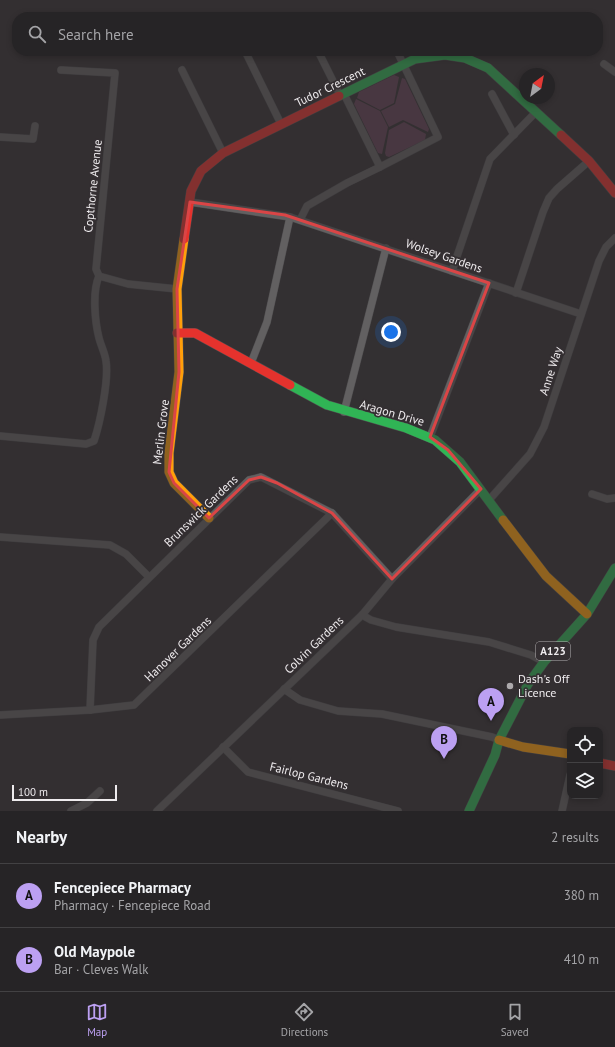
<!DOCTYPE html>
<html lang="en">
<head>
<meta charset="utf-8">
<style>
  :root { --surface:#262426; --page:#323032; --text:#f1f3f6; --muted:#a4a4a7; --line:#424143; --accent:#bca0f2 }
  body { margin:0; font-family:"PT Sans",sans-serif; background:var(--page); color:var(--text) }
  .controls { position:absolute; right:12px; bottom:12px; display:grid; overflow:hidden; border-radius:8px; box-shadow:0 2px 6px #0003 }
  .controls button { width:36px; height:36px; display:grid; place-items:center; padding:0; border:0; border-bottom:1px solid var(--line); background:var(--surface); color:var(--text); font:20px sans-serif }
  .compass { position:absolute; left:519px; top:68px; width:36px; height:36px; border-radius:50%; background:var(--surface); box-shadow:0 2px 6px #0003; rotate:32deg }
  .scale { position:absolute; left:12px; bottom:10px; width:105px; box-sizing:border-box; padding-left:4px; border:2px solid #eeebed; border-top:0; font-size:11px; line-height:14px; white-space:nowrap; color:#eeebed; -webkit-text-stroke:3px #342f32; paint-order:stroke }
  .you { position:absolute; left:391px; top:332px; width:14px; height:14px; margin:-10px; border:3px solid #fff; border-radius:50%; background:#1a73e8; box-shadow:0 0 0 6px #1a73e833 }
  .badge { display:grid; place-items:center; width:26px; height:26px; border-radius:50%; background:var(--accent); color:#111; font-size:13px; font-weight:700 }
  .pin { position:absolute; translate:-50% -33px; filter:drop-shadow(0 1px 2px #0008) }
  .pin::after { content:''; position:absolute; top:21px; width:14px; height:12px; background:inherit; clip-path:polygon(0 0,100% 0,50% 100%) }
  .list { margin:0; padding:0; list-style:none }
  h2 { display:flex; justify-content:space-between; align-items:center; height:52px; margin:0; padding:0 16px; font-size:17px }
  h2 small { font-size:13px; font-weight:400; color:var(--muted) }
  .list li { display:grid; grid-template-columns:26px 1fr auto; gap:12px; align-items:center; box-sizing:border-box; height:64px; padding:0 16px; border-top:1px solid var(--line) }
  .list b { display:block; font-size:15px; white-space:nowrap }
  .list p { margin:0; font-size:13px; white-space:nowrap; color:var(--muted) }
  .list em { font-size:13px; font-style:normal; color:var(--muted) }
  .icon { flex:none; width:22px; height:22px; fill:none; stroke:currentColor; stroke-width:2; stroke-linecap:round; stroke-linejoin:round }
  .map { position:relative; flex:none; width:615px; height:811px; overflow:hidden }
  .search { position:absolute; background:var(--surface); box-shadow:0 2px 6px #0003; left:12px; right:12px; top:12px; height:44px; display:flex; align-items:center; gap:10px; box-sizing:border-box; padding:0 14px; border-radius:16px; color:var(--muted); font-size:15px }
  .sheet { height:180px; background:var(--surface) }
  nav { display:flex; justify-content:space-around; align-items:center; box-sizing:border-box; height:56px; border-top:1px solid var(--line); background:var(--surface); font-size:11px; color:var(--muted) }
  nav a { display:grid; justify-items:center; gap:2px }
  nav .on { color:var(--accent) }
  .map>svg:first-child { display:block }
</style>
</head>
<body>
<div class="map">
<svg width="615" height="811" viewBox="0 0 615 811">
  <rect width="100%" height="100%" fill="#333032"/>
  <g fill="#634054">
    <polygon points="394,75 399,77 394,103 380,110 357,98 359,92"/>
    <polygon points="402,78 405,79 429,129 428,132 403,120 389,127 381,111 395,104"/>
    <polygon points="356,99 380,111 388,127 382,154 378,153 354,104"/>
    <polygon points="404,122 426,134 425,140 389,157 386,156 385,153 389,130"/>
  </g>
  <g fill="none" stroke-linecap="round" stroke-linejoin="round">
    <g stroke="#514f51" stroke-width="8">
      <g id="street">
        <polyline points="245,51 281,124"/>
        <polyline points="318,51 340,95"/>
        <polyline points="604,64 615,72"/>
        <polyline points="61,70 115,73 96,269 99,276 128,284 177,289"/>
        <polyline points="182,70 223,153"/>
        <polyline points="344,94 380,167 438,137 397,51"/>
        <polyline points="492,94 514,135"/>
        <polyline points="0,137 33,139 35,126"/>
        <polyline points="190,202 290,217 581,314"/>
        <polyline points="300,220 307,206 347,183 380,167"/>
        <polyline points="452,271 490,159 536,112"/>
        <polyline points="516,293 543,212 549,198 557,189 589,161"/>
        <polyline points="251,363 267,322 290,217"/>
        <polyline points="344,412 386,248"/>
        <path d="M0 436 86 444 94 441C100 423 109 380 106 361 105 353 101 346 99 338 95 322 92 292 99 276"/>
        <polyline points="430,437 489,283"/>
        <polyline points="592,494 607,499 615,498"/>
        <polyline points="489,500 530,454 544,427 599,261 606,247 615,238"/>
        <polyline points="0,537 110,545 126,554 149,577"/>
        <polyline points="362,615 371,620 396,627 489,642 531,655 544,662"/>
        <polyline points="284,689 300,700 338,711 382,714 492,737 499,740"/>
        <polyline points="90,710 93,640 99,627 249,480 261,477 332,513 392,579"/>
        <polyline points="0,715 90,710 134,705 332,513"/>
        <polyline points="223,747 248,772 398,811"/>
        <polyline points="71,811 87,803 100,791"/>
        <polyline points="157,811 362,615 392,579 481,489"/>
        <polyline points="562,811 570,775"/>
      </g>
    </g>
    <g stroke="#514f51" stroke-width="10">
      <g id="fast">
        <polyline points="339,96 415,59 445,55 465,58 488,68 561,135"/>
        <polyline points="290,385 327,405 406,428 435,440 460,462 503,520"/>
        <polyline points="469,811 495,755 499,740 528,684 544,662 587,614 615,568"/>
      </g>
    </g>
    <g stroke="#514f51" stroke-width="10">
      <g id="slow">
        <polyline points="184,239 177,289 179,372 169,453 169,472 174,483 209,518"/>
        <polyline points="503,520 546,576 587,614"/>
        <polyline points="499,740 523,747 570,754"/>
      </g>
    </g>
    <g stroke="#514f51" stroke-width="10">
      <g id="jam">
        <polyline points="561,135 589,161 615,193"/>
        <polyline points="184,239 191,191 201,171 223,153 339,96"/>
        <polyline points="177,333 195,333 290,385"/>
        <polyline points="600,763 615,766"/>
      </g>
    </g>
    <use href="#street" stroke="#626061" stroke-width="7"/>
    <use href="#fast" stroke="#30b455" stroke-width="9"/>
    <use href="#slow" stroke="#ff9f0a" stroke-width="9"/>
    <use href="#jam" stroke="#e5322d" stroke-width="9"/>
  </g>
  <path d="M0 0H615V811H0ZM190 202 285 215 489 283 430 437 448 450 481 489 392 579 332 513 277 483 261 477 249 480 209 518 174 483 169 472 179 372 177 289Z" fill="#333032" fill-opacity=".55" fill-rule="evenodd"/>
  <path fill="none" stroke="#da4546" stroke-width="3" stroke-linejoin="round" d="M190 202 285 215 489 283 430 437 448 450 481 489 392 579 332 513 277 483 261 477 249 480 209 518 174 483 169 472 179 372 177 289Z"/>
  <circle fill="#adaaac" stroke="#342f32" stroke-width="1.5" cx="510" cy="686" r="4"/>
  <g text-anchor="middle" stroke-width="3.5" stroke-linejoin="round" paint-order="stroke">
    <rect fill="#342f32" stroke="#b6b3b5" stroke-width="1" x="536" y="642" width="34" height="18" rx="3"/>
    <g font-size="11" font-weight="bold" fill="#eeebed">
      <text x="553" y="655">A123</text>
    </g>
    <g font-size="12" fill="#eeebed" stroke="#342f32">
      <text transform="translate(330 87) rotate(-26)" y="4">Tudor Crescent</text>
      <text transform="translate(93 186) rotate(-84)" y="4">Copthorne Avenue</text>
      <text transform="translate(444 256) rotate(19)" y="4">Wolsey Gardens</text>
      <text transform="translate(551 371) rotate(-72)" y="4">Anne Way</text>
      <text transform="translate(392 413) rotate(16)" y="4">Aragon Drive</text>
      <text transform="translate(161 432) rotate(-83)" y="4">Merlin Grove</text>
      <text transform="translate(201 511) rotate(-44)" y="4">Brunswick Gardens</text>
      <text transform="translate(314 645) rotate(-44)" y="4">Colvin Gardens</text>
      <text transform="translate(178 649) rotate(-44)" y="4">Hanover Gardens</text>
      <text transform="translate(309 776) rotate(14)" y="4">Fairlop Gardens</text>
    </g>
    <g font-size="12" fill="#eeebed" stroke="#342f32" text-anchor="start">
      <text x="518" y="683">Dash's Off<tspan x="518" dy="14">Licence</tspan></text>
    </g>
  </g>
</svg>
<div class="controls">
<button><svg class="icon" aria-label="locate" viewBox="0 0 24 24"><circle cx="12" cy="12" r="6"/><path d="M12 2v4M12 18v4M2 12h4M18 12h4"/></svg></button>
<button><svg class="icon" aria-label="layers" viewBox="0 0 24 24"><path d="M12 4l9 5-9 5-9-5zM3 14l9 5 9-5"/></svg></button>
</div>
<svg class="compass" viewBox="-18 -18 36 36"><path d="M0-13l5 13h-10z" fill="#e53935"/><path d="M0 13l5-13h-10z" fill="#a4a4a7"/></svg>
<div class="scale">100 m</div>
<div class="you"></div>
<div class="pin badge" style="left:491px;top:721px">A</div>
<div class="pin badge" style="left:444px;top:759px">B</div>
<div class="search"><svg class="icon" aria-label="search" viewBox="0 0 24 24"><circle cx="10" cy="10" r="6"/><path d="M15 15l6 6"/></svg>Search here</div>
</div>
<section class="sheet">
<h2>Nearby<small>2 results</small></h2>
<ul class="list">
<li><span class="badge">A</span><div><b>Fencepiece Pharmacy</b><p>Pharmacy · Fencepiece Road</p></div><em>380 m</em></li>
<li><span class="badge">B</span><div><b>Old Maypole</b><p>Bar · Cleves Walk</p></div><em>410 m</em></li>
</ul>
</section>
<nav>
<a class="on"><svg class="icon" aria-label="map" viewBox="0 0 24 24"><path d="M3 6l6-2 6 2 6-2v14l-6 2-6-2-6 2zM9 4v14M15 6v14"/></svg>Map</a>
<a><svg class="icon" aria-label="directions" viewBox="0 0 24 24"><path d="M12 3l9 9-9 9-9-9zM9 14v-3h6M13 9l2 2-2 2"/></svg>Directions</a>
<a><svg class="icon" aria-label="saved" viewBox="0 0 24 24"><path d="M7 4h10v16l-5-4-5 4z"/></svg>Saved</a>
</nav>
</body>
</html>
